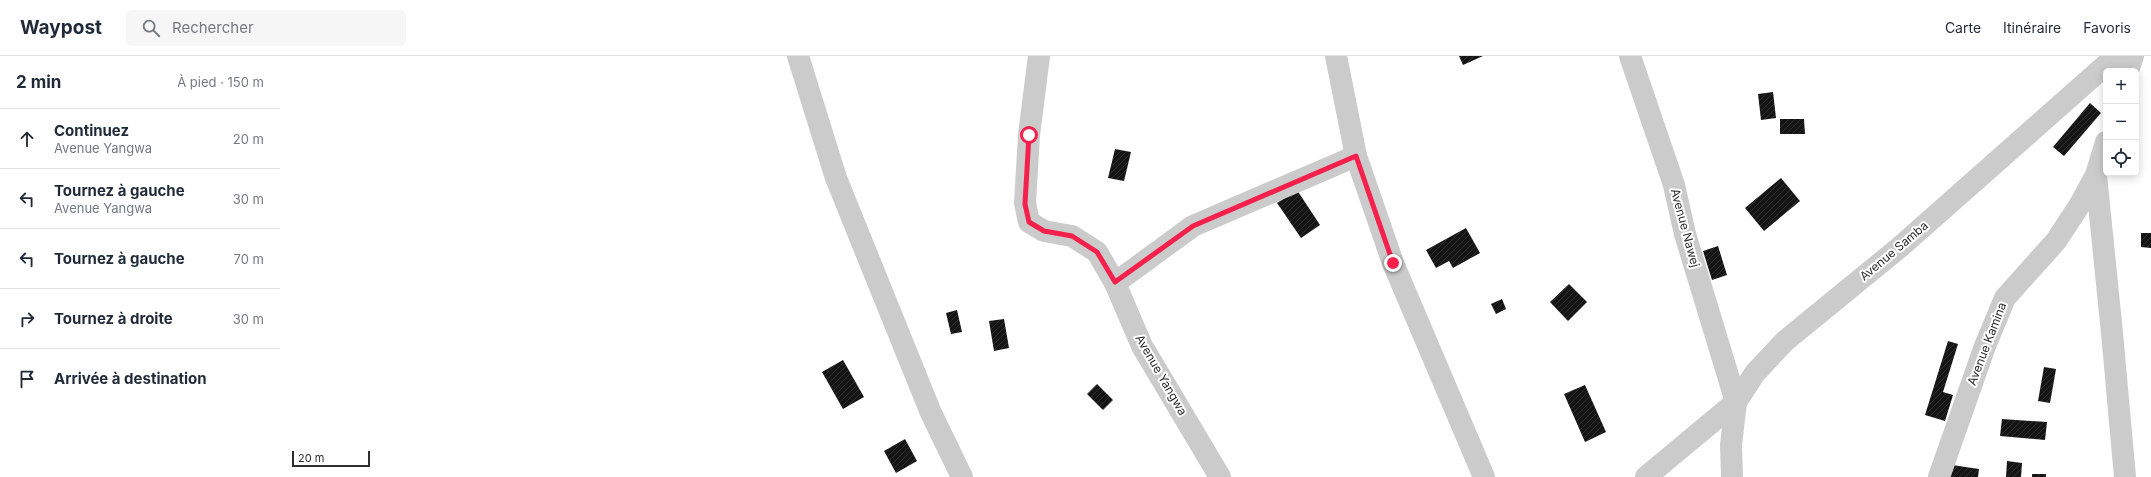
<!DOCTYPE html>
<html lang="fr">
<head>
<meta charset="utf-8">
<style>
  :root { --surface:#fff; --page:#f6f6f7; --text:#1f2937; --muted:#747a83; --line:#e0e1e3 }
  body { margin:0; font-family:Inter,sans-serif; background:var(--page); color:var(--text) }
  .controls { position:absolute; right:12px; top:12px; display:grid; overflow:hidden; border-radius:6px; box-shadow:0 2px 10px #0003 }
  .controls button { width:36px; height:36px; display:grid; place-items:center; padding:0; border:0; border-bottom:1px solid var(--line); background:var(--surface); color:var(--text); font:20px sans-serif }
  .scale { position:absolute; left:12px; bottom:10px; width:78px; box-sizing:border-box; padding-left:4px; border:2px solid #2e2e2e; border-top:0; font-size:11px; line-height:14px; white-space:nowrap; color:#2e2e2e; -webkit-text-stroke:3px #fff; paint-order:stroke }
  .stop { position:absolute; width:12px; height:12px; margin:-9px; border:3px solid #f5204b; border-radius:50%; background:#fff }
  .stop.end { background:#f5204b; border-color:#fff; box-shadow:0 1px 4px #0008 }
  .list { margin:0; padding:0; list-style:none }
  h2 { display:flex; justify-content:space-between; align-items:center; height:52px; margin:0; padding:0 16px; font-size:17px }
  h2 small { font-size:13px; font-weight:400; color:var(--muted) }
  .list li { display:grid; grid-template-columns:26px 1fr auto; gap:12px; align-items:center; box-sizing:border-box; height:60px; padding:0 16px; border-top:1px solid var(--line) }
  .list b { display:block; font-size:15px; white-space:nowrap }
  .list p { margin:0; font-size:13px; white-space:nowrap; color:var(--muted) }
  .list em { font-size:13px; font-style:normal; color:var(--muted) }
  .icon { flex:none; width:22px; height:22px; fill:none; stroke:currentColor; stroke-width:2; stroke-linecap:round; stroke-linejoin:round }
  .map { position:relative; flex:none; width:1871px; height:421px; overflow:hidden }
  header { display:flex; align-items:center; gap:24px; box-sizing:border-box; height:56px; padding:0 20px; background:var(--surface); border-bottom:1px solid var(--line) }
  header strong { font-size:19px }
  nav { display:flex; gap:22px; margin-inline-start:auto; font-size:14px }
  .search { width:280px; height:36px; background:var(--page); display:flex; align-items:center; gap:10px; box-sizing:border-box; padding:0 14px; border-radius:6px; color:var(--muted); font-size:15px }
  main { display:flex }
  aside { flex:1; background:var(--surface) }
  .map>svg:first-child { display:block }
</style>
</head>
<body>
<header>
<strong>Waypost</strong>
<div class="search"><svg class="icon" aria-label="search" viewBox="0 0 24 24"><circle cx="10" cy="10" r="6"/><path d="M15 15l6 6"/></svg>Rechercher</div>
<nav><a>Carte</a><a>Itinéraire</a><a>Favoris</a></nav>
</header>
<main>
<aside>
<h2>2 min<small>À pied · 150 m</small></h2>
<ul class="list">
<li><svg class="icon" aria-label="ahead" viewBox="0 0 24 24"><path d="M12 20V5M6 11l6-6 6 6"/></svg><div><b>Continuez</b><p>Avenue Yangwa</p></div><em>20 m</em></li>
<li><svg class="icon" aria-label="left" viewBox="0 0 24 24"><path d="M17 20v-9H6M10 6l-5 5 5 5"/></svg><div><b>Tournez à gauche</b><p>Avenue Yangwa</p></div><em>30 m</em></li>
<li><svg class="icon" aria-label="left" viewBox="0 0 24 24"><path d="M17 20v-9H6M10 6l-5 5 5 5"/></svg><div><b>Tournez à gauche</b></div><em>70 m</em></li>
<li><svg class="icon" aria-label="right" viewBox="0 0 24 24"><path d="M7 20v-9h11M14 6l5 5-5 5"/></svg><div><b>Tournez à droite</b></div><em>30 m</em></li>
<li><svg class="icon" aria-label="arrive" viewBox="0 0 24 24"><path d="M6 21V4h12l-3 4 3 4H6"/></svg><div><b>Arrivée à destination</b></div></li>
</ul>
</aside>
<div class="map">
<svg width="1871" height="421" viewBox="0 0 1871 421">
  <defs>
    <pattern id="building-hatch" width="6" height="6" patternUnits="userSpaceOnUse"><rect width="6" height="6" fill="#151515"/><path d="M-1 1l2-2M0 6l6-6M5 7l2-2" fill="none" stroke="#2f2f2f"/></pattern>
  </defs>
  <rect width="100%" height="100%" fill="#fff"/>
  <g fill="url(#building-hatch)">
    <polygon points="1179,0 1203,0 1183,9"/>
    <polygon points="1493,36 1496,62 1481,64 1478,38"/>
    <polygon points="1810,47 1821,57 1784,100 1773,91"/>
    <polygon points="1500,63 1524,63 1525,78 1500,78"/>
    <polygon points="835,93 851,96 844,125 828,122"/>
    <polygon points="1501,122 1520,145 1484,175 1465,152"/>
    <polygon points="1017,134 1040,169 1021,182 997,147"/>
    <polygon points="1186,172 1200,197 1173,212 1169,205 1156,212 1146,194"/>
    <polygon points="1861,177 1871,177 1871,192 1861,191"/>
    <polygon points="1438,190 1447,219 1432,224 1423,195"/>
    <polygon points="1289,228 1307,246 1288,265 1270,246"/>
    <polygon points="1222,243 1226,253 1216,258 1211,248"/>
    <polygon points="677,254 682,276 671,278 666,257"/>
    <polygon points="724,263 729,292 714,295 709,265"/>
    <polygon points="1668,285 1678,288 1663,336 1673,339 1665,365 1645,359"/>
    <polygon points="563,304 584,341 563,353 542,316"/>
    <polygon points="1764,311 1776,313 1770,347 1758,345"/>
    <polygon points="817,328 833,344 823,354 807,338"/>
    <polygon points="1305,329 1326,376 1305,386 1284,338"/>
    <polygon points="1722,363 1767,366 1765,384 1720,380"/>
    <polygon points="625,383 637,405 616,417 604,395"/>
    <polygon points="1727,405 1742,407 1741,421 1726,421"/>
    <polygon points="1672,409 1699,413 1698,421 1670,421"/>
    <rect x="1752" y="418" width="14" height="3"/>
  </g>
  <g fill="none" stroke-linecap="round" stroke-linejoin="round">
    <g stroke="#cbcbcb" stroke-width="22">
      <polyline points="518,0 556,122 651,357 682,421"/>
      <polyline points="759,0 749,79 745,147 749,166 764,175 792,180 817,196 835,227 862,290 940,421"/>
      <polyline points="1056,0 1076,100 1113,207 1204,421"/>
      <polyline points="1350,0 1394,129 1405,178 1456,346 1366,421"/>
      <polyline points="1848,15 1853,0"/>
      <polyline points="1816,119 1832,277 1845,421"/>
      <polyline points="835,227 913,170 1076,100"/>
      <polyline points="1659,421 1705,290 1725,242 1776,185 1799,150 1816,119 1826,86"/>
    </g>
    <polyline stroke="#cbcbcb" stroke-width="22" points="1452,421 1451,389 1456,346 1475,317 1505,285 1620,191 1836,0"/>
  </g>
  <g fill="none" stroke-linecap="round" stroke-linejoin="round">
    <polyline stroke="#f5204b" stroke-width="5" points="749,79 745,148 749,166 764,175 792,180 817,196 835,226 913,170 1076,100 1113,207"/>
  </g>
  <g text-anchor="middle" stroke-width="4" stroke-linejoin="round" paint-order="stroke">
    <g font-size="12" fill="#2e2e2e" stroke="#fff">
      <text transform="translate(1405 172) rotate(75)" y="4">Avenue Nawej</text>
      <text transform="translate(1614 195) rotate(-40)" y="4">Avenue Samba</text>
      <text transform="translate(1707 288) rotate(-69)" y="4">Avenue Kamina</text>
      <text transform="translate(881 319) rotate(60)" y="4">Avenue Yangwa</text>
    </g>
  </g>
</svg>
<div class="controls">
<button>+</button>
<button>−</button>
<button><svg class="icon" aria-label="locate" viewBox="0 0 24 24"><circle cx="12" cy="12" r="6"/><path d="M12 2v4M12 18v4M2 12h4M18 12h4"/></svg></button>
</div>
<div class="scale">20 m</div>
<div class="stop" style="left:749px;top:79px"></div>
<div class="stop end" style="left:1113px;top:207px"></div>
</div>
</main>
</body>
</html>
